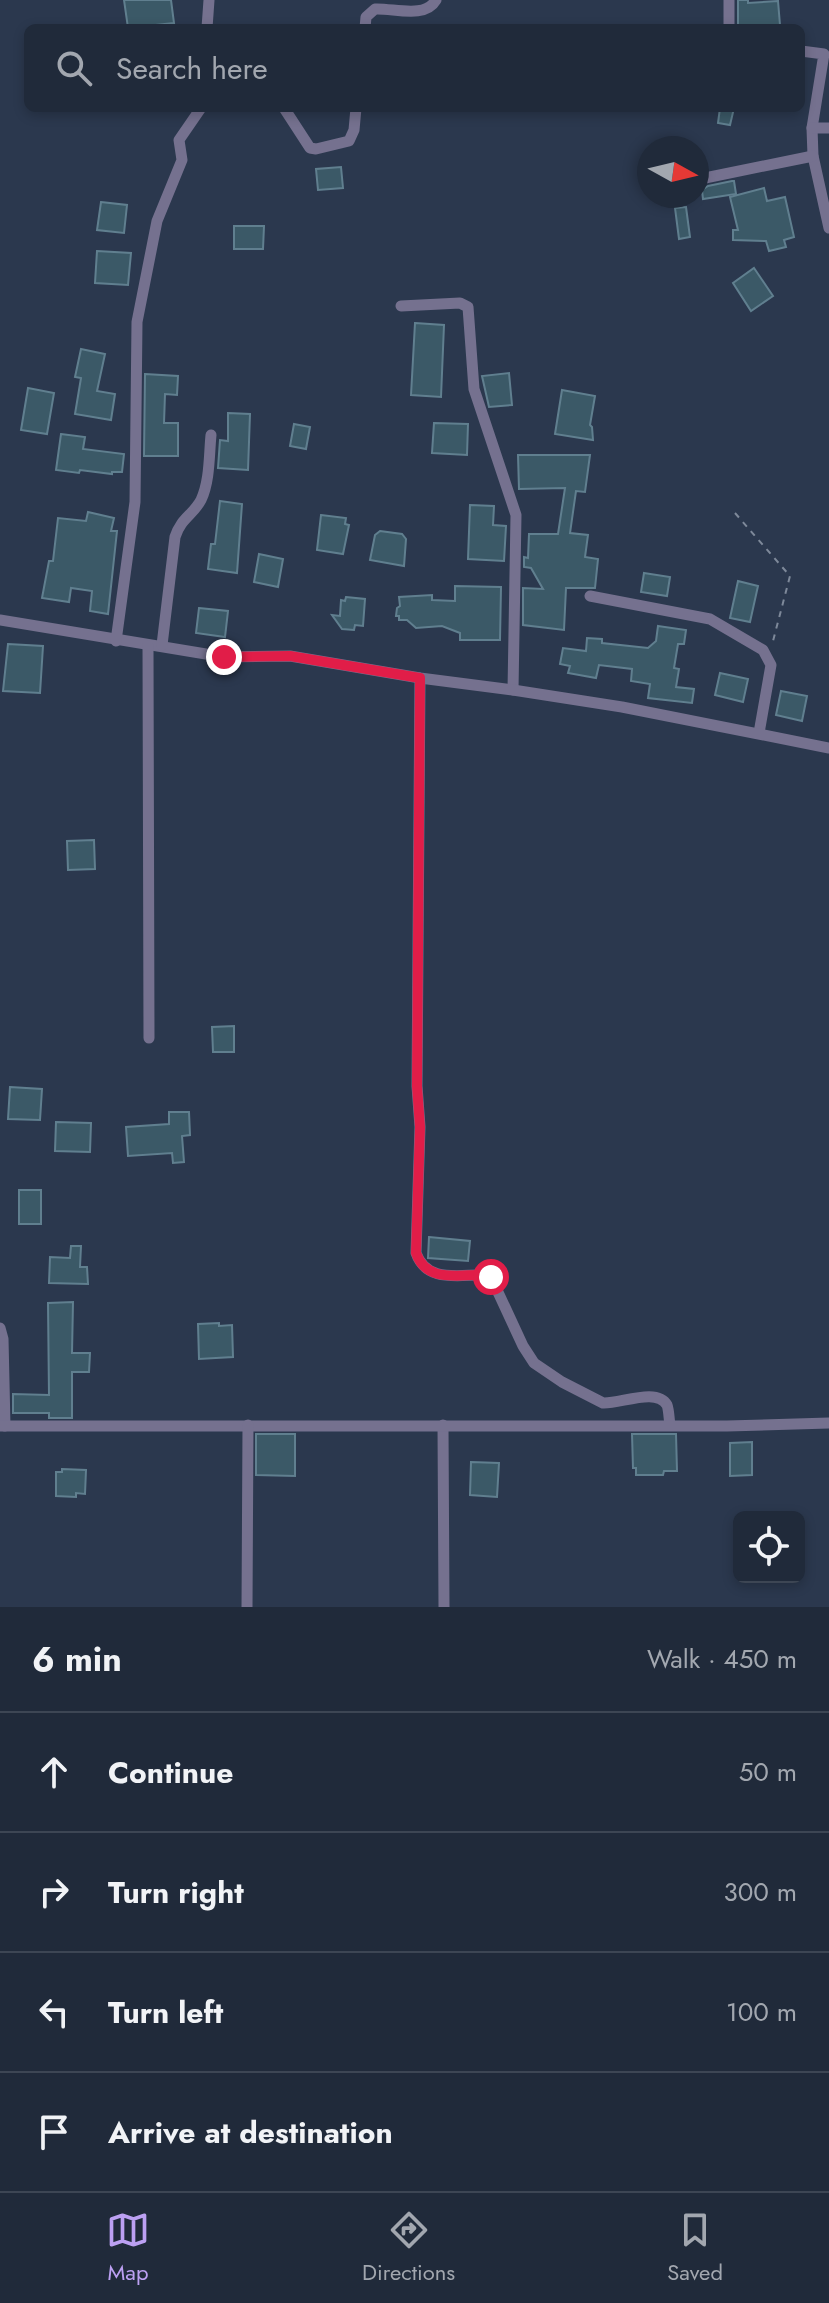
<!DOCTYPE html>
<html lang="en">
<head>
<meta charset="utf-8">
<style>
  :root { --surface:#202a3a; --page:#2d3645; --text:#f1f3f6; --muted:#a2a7af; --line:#3d4654; --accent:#bca0f2 }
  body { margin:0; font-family:Jost,sans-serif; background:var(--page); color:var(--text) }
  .controls { position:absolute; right:24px; bottom:24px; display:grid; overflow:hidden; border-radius:12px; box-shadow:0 4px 12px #0003 }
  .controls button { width:72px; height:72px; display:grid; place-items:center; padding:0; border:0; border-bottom:2px solid var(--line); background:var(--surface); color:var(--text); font:40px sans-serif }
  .compass { position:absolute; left:637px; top:136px; width:72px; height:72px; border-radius:50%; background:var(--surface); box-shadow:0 4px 12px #0003; rotate:98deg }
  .stop { position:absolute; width:24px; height:24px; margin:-18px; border:6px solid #e11d48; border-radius:50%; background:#fff }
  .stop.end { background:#e11d48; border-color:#fff; box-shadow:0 2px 8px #0008 }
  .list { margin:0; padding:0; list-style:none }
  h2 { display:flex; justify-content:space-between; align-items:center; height:104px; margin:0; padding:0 32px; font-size:34px }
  h2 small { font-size:26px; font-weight:400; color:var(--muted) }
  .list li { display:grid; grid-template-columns:52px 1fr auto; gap:24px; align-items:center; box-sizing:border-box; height:120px; padding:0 32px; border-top:2px solid var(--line) }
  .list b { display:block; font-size:30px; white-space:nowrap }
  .list em { font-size:26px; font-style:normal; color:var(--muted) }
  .icon { flex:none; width:44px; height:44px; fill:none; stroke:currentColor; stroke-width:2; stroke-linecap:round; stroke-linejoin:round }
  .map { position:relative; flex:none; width:829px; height:1607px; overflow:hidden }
  .search { position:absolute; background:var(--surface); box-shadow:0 4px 12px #0003; left:24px; right:24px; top:24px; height:88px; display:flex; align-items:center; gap:20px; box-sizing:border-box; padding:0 28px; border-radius:12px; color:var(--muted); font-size:30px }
  .sheet { height:584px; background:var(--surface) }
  nav { display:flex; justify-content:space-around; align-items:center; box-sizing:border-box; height:112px; border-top:2px solid var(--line); background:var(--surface); font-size:22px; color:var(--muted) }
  nav a { display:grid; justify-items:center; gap:4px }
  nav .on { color:var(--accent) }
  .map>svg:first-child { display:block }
</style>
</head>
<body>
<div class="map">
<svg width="829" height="1607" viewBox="0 0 829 1607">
  <rect width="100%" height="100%" fill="#2b384e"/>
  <g fill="#3b5967" stroke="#607f8f" stroke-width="2">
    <polygon points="124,0 171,0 174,23 128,28"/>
    <polygon points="738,0 748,0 748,3 778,1 780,25 738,28"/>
    <polygon points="720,108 734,108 730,125 718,123"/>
    <polygon points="341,167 343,188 318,190 316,169"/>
    <polygon points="732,181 734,181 736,194 703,199 702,190 708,186"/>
    <polygon points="764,188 767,201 785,197 794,237 784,240 786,247 769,251 766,241 733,240 733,230 738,230 730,197"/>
    <polygon points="101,202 127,205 124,233 97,230"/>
    <polygon points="686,207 690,237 679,239 675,208"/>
    <polygon points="234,226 264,226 263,249 234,249"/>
    <polygon points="97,251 131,253 128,285 95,283"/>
    <polygon points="754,268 773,296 751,311 733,283"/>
    <polygon points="415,323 444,325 441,397 411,395"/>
    <polygon points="81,349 105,354 97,391 115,394 111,420 75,414 81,378 75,377"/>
    <polygon points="509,373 512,405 489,407 482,376"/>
    <polygon points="145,374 178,376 177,395 165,394 164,423 178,423 178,456 144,456"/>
    <polygon points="28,388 54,393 47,434 21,430"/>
    <polygon points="562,390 595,396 590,425 592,427 593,440 555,434"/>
    <polygon points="228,413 250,414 248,470 218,468 220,440 228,441"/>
    <polygon points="434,423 468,424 467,455 432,453"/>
    <polygon points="294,424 310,427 306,449 290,446"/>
    <polygon points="61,434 85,437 83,449 124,454 122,472 112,472 112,474 80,470 79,473 56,470"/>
    <polygon points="518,455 590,455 585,492 576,491 570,533 588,535 585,557 598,559 595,588 566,588 564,630 523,625 523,588 543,589 531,568 524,567 524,557 528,558 529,534 558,534 565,488 519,489"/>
    <polygon points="220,501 242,504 237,573 208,569 211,544 215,544"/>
    <polygon points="470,505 494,506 493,525 506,526 504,561 468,559"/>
    <polygon points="88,512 114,518 111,531 117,531 108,614 90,611 92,591 71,588 69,602 42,598 49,561 53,561 58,518 86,521"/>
    <polygon points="321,515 346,518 345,524 349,525 343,554 317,550"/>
    <polygon points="380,531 402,534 406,539 404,566 370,560 375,535"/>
    <polygon points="259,554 283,559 278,587 254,582"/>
    <polygon points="644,573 670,577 667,596 641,592"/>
    <polygon points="738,581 758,586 750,622 730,618"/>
    <polygon points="455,586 501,587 500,640 460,640 460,633 442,626 416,628 407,620 399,620 399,616 396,616 397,608 400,606 399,597 432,595 432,600 455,601"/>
    <polygon points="346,597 365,599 363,626 355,625 354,630 342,629 332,615 340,616 341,600 345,601"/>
    <polygon points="199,608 228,611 225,637 196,633"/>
    <polygon points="658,626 686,630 684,644 678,644 674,668 679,669 676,687 694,689 692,703 648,698 650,684 631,681 632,669 599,665 596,678 568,673 570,666 560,664 563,648 586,651 587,638 602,639 602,643 648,648 656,641"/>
    <polygon points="8,644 43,646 40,693 3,691"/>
    <polygon points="720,673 748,679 743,702 715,695"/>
    <polygon points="781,691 807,696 802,721 776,715"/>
    <polygon points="94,840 95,869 68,870 67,841"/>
    <polygon points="234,1026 234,1052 213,1052 212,1027"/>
    <polygon points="10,1087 42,1089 40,1120 8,1119"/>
    <polygon points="169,1112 189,1112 190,1135 182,1136 184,1162 173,1163 172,1153 128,1156 126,1127 169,1124"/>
    <polygon points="56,1122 91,1123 90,1152 55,1151"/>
    <rect x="19" y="1190" width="22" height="34"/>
    <polygon points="429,1237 470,1241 468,1261 428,1258"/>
    <polygon points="71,1246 81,1246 80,1267 87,1267 88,1284 49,1283 50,1257 70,1258"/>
    <polygon points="73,1302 72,1353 90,1353 89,1372 72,1372 72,1418 49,1418 49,1413 13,1413 13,1394 49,1395 48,1303"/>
    <polygon points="219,1323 219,1326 232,1325 233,1357 199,1359 198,1324"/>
    <polygon points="256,1434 295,1434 295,1476 256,1475"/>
    <polygon points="632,1434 676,1434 677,1471 664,1471 663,1475 636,1475 636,1468 633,1468"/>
    <polygon points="752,1442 752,1475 730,1476 730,1443"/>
    <polygon points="471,1462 499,1463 497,1497 470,1495"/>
    <polygon points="62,1469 86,1470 85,1494 76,1493 76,1497 56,1496 56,1472 62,1472"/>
  </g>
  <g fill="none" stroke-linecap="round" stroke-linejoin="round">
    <polyline stroke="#7e899a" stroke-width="2" stroke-dasharray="6 6" stroke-linecap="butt" points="735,513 790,576 773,641"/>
    <g stroke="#75718f" stroke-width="11">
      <polyline points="207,28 209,0"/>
      <path d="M365 28 366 17 375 9C394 8 425 19 436 0"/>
      <polyline points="729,28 729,0"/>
      <polyline points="801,51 824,54 812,128 813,156 829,228"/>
      <polyline points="284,108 310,148 316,149 349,141 354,130 356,108"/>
      <polyline points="812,128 829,128"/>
      <polyline points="697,183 705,178 813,156"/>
      <polyline points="401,306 460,303 468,307 474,389 516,515 513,690"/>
      <polyline points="590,596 710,619 763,650 771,665 759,733"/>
      <polyline points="0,620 224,657 290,656 420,678 513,690 622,707 829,748"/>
      <polyline points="116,641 135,502 137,322 157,221 182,160 179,140 201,108"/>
      <path d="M162 645 175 537C181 518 193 515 201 500 210 481 209 455 211 435"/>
      <polyline points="148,646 149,1038"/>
      <path d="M420 678 417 1086 420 1127 416 1253C427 1284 460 1274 485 1275L491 1277 523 1346 534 1363 562 1382 603 1403C620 1404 657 1387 667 1405 669 1410 669 1420 670 1425"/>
      <polyline points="0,1328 3,1339 5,1426"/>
      <polyline points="443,1425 444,1607"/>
      <polyline points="0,1426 727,1426 829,1423"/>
      <polyline points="247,1607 248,1425"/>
    </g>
  </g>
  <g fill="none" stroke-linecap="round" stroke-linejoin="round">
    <path stroke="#e11d48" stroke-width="10" d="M224 657 290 656 420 678 417 1086 420 1127 416 1253C427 1284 459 1274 485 1275L491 1277"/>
  </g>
</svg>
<div class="controls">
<button><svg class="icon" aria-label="locate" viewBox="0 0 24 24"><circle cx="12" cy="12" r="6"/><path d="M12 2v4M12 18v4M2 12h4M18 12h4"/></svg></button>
</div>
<svg class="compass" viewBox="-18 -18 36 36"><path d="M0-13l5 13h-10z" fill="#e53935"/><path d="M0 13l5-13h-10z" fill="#a2a7af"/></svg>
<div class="stop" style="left:491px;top:1277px"></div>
<div class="stop end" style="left:224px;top:657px"></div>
<div class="search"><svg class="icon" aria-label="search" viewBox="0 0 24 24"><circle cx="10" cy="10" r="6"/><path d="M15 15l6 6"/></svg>Search here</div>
</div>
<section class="sheet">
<h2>6 min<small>Walk · 450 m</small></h2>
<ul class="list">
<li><svg class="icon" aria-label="ahead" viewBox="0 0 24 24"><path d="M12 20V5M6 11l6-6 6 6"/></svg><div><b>Continue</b></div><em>50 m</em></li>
<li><svg class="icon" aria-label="right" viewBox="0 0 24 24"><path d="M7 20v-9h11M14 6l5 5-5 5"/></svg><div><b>Turn right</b></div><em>300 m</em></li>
<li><svg class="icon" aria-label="left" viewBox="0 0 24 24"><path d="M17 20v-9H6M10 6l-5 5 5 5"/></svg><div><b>Turn left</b></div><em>100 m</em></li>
<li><svg class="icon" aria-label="arrive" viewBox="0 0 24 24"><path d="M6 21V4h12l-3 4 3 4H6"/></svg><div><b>Arrive at destination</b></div></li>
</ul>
</section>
<nav>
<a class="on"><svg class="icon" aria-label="map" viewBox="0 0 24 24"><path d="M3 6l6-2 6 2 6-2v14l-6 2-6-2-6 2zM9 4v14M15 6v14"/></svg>Map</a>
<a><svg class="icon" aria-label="directions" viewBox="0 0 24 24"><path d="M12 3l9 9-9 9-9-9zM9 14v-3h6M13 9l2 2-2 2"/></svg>Directions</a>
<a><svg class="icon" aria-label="saved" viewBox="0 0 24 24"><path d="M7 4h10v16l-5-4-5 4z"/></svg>Saved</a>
</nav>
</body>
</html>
